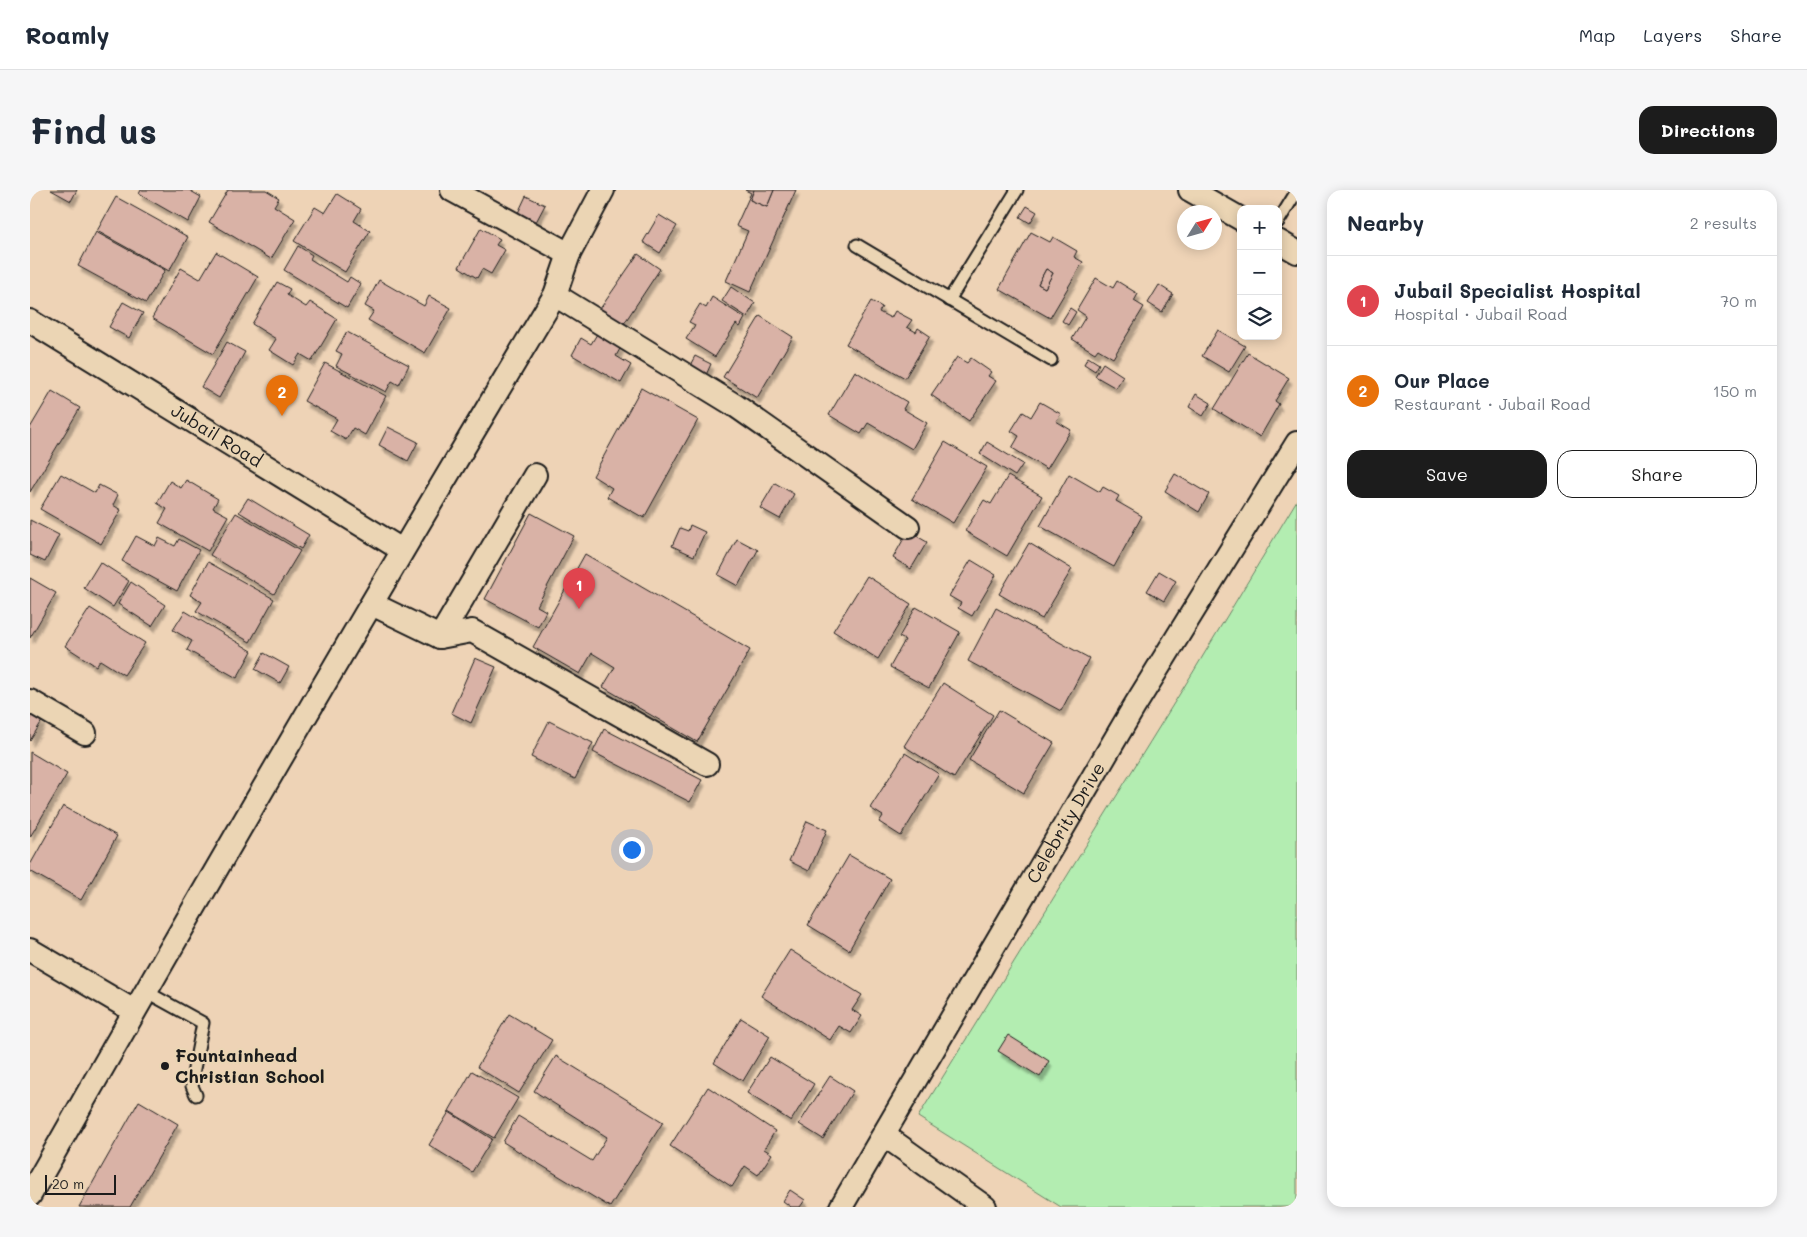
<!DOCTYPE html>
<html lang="en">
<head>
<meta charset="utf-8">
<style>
  :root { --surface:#fff; --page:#f6f6f7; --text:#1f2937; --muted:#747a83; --line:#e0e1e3; --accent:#1c1c1c }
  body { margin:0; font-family:Mali,sans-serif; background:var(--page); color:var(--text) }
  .controls { position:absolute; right:15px; top:15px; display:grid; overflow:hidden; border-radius:10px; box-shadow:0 2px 12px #0003 }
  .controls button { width:45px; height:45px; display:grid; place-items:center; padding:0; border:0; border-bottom:1px solid var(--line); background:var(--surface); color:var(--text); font:25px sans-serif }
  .compass { position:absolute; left:1147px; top:15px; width:45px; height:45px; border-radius:50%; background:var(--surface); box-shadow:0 2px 12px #0003; rotate:53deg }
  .scale { position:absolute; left:15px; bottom:12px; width:71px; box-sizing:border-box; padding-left:5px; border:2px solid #1c1c1c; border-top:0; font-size:14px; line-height:18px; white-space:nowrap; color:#1c1c1c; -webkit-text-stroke:4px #ebd5b4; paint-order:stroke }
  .you { position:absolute; left:601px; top:659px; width:18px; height:18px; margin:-12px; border:4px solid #fff; border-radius:50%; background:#1a73e8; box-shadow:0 0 0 8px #1a73e833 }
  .badge { display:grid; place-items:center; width:32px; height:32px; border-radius:50%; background:var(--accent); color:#fff; font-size:16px; font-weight:700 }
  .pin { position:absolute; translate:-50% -41px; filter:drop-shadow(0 1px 2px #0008) }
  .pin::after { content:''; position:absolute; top:26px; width:18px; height:15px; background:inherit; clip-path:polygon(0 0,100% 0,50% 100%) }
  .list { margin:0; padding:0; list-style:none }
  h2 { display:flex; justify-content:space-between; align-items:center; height:65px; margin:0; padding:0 20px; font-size:21px }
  h2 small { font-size:16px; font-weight:400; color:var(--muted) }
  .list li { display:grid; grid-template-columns:32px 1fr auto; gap:15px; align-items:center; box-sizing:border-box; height:90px; padding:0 20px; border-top:1px solid var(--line) }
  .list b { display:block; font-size:19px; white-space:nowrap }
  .list p { margin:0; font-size:16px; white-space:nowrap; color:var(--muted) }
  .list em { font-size:16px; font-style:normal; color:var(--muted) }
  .actions { display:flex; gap:10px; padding:15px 20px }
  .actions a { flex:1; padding:11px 0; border:1px solid var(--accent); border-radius:15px; text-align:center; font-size:18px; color:var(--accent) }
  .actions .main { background:var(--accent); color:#fff }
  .icon { flex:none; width:28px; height:28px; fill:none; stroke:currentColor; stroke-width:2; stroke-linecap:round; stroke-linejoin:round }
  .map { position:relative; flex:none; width:1267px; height:1017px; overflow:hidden; border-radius:15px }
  header { display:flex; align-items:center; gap:30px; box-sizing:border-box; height:70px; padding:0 25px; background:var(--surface); border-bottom:1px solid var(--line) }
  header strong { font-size:24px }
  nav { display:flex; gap:28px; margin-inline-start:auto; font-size:18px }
  .intro { display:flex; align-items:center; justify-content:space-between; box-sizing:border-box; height:120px; padding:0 30px }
  h1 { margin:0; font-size:35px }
  .button { padding:12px 22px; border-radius:15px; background:var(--accent); color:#fff; font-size:18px; font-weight:700 }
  main { display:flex; gap:30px; padding:0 30px }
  aside { flex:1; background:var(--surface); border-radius:15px; box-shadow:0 2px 12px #0003 }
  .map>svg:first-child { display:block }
</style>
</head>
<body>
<header>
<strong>Roamly</strong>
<nav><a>Map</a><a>Layers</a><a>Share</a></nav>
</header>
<div class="intro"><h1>Find us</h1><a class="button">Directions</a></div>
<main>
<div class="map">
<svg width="1267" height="1017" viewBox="0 0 1267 1017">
  <defs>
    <filter id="shadow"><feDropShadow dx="3" dy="5.5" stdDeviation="1" flood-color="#0004"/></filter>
  </defs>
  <rect width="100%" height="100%" fill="#eed3b6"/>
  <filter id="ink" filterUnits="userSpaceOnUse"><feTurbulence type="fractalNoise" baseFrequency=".02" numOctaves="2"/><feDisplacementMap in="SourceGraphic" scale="10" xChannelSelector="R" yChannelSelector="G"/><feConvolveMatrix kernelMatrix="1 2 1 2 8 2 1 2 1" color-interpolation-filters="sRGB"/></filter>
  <g filter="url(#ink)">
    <polygon fill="#b3edb1" stroke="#688466" points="1267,310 1267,1017 1031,1017 888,927 1162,484"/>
    <g fill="#d9b2a6" stroke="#1c1c1c" fill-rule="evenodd" filter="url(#shadow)">
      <polygon points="21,0 47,0 41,11"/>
      <polygon points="111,0 159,0 171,7 158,32 109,4"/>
      <polygon points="198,0 236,0 249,8 244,16 265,29 241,69 179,32"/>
      <polygon points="715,0 724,0 720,10 737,17 744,0 766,0 720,102 696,91 718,41 706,36 721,3"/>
      <polygon points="724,0 744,0 737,17 720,10"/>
      <polygon points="307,4 331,19 324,31 340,41 315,82 264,51 285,17 295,23"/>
      <polygon points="496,6 515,15 506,32 488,23"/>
      <polygon points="86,7 158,47 139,81 67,41"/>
      <polygon points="997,16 1007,22 1000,33 990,27"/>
      <polygon points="629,25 647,36 630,63 613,52"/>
      <polygon points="451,38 470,49 466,55 475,60 461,84 452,79 447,88 429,77"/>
      <polygon points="66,42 135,80 116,113 48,76"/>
      <path d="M1001 42 1020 52 1023 47 1047 61 1044 67 1053 72 1020 128 969 99ZM1016 79 1023 83 1015 98 1008 94Z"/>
      <polygon points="268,56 282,65 280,69 317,92 320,87 331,94 317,118 254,80"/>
      <polygon points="186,62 228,87 183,164 122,128 151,78 170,89"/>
      <polygon points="608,64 630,79 593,135 570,119"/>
      <polygon points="1016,79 1023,83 1015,98 1008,94"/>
      <polygon points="1066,88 1083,98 1087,91 1108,104 1104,111 1114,117 1083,168 1068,159 1065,163 1042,149 1056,126 1047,120"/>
      <polygon points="349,90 394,116 399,106 421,118 395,163 338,130 344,121 335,116"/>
      <polygon points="247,92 260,99 257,105 276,117 280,112 307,129 282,171 270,164 263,175 239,160 246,149 222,134"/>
      <polygon points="1129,95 1143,104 1132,122 1118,113"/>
      <polygon points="701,97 725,113 717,127 692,111"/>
      <polygon points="682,107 715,128 710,137 706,134 685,167 656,149 665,135 659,132 670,114 676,118"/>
      <polygon points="841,111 852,117 849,122 861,128 865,121 882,130 877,137 886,142 888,138 900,146 875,188 816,154"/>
      <polygon points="93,112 113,123 99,148 79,137"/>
      <polygon points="1040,118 1046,122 1038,135 1032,131"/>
      <polygon points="730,126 763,147 727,208 693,187"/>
      <polygon points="1188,140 1215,156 1199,182 1172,166"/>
      <polygon points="317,142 379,175 369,195 362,191 356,202 306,176 312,164 306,161"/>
      <polygon points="567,144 591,157 586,166 601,175 591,193 542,165 551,148 561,154"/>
      <polygon points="197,152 215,162 189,208 171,197"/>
      <polygon points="1218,163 1259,188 1245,211 1249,214 1230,247 1184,219"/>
      <polygon points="665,166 681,174 676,185 659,177"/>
      <polygon points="927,167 937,173 941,168 961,182 958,186 966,191 939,231 901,205"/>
      <polygon points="1058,167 1069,174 1065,181 1054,174"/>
      <polygon points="295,173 356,206 335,245 323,238 316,250 300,241 307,229 274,211"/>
      <polygon points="1073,173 1093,186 1086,198 1065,186"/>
      <polygon points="825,181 877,212 873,219 897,233 882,259 838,233 831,244 799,225"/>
      <polygon points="611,198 668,230 614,328 577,307 582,298 563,286"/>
      <polygon points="22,201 50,218 0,302 0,238"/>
      <polygon points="1166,204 1181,213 1173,226 1159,217"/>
      <polygon points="1010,212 1031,224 1026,231 1041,240 1017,279 982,258 989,246 981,241 993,222 1001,227"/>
      <polygon points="358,237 388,252 378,271 349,255"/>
      <polygon points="915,252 957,277 923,333 882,309"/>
      <polygon points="957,252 993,274 985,286 950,264"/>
      <polygon points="31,284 65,303 69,295 88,305 83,315 91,320 71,354 10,319"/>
      <polygon points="1039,284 1070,302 1073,297 1089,306 1086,311 1112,326 1084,377 1010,336"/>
      <polygon points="1145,284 1179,304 1169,322 1135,301"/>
      <polygon points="978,286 1012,306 977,366 935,341 954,310 961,314"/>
      <polygon points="156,290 188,309 183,318 198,326 178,361 129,333 137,319 127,313 140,291 151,298"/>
      <polygon points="745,293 764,304 750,329 730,318"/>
      <polygon points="218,308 279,345 271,359 209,322"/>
      <polygon points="206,323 270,361 244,404 180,365"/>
      <polygon points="501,323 544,346 507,416 516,421 508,437 455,409"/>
      <polygon points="0,330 29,345 15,372 0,365"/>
      <polygon points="660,335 675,342 664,366 642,356 650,338 658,341"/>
      <polygon points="878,341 897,352 881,379 863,368"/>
      <polygon points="106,346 125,356 129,348 145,356 149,349 169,360 147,401 92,371"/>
      <polygon points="707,349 728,360 708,396 688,385"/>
      <polygon points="999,353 1042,379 1012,429 969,404"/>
      <polygon points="555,364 720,460 667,552 573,497 585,477 562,463 550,484 503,457"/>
      <polygon points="941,370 966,385 942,426 928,418 931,413 919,406"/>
      <polygon points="70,372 99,391 83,417 54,398"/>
      <polygon points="178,372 244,409 220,452 166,421 172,412 160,405"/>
      <polygon points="1129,381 1146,391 1134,411 1117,401"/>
      <polygon points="837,386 881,414 848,469 803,441"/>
      <polygon points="0,388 26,403 0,448"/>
      <polygon points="101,392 135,415 122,436 88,414"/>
      <polygon points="886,417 930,442 899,498 860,477 875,450 869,447"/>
      <polygon points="60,418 115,453 94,485 70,470 66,476 35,456"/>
      <polygon points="966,418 1059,468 1031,521 938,471"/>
      <polygon points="155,421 222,461 207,488 157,460 162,451 143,440"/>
      <polygon points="234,463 259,477 250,493 225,479"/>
      <polygon points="445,468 466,477 441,533 421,523"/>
      <polygon points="913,493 963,525 924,588 874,556"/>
      <polygon points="969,520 1024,553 994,603 939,570"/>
      <polygon points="0,523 12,531 0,551"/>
      <polygon points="519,531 563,553 545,589 501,567"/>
      <polygon points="574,539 672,590 660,612 563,562"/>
      <polygon points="0,562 37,584 0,647"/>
      <polygon points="875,563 909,584 871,646 849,632 853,626 840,618"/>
      <polygon points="33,616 87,646 51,710 0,681 0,675"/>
      <polygon points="777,631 797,640 779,681 759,671"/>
      <polygon points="819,665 860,689 819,760 778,735"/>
      <polygon points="760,760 832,805 822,820 832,826 821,843 809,836 800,850 731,806"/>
      <polygon points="479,824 522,850 489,903 447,877"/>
      <polygon points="711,828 740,846 713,891 684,873"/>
      <polygon points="978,845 1019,871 1010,887 968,861"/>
      <polygon points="526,866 633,932 580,1017 473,952 488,926 562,971 577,947 504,901"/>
      <polygon points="740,867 784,894 761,931 717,903"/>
      <polygon points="442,881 488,908 464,948 419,921"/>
      <polygon points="800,886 823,901 793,949 769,934"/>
      <polygon points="678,897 745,941 734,959 742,964 728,985 715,976 702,997 640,956"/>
      <polygon points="109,911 148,934 100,1017 49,1017"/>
      <polygon points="419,922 462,949 442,982 399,955"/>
      <polygon points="760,1000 775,1010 770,1017 761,1017 753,1011"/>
    </g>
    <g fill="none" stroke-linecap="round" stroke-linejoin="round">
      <g stroke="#1c1c1c" stroke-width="15">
        <g id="lane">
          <polyline points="1248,32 1267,1"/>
          <polyline points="827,55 1021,170"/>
          <polyline points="919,110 987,0"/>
          <polyline points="115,801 173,833 162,889 162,896 166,905"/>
        </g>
      </g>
      <g stroke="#1c1c1c" stroke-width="26">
        <g id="street">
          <polyline points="422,0 539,64"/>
          <polyline points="1160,0 1211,29"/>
          <polyline points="1248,51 1267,62"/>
          <polyline points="525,105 706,216 878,337"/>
          <path id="s1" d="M0 131 372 360"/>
          <polyline points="342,414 410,447 442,441 677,574"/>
          <polyline points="410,447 505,285"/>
          <polyline points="0,511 55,543"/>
          <polyline points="0,760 104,821"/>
          <polyline points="854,945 955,1017"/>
          <path d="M0 1005C171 703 346 403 525 105L539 64 573 0"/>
          <path id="s2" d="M811 1017 1104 517 1267 253"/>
        </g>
      </g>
      <use href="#lane" stroke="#ebd5b4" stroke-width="11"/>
      <use href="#street" stroke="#ebd5b4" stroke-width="22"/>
    </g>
  </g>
  <circle fill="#1c1c1c" stroke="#ebd5b4" stroke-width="2" cx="135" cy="876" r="5"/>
  <g text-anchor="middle" stroke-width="4.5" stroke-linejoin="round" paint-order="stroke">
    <g font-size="18" fill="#1c1c1c" stroke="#ebd5b4">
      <text dy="6" stroke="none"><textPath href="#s1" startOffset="219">Jubail Road</textPath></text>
      <text dy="6" stroke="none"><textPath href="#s2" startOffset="445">Celebrity Drive</textPath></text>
    </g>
    <g font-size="18" font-weight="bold" fill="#1c1c1c" stroke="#ebd5b4" text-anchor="start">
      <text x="145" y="872">Fountainhead<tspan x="145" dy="21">Christian School</tspan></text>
    </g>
  </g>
</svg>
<div class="controls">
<button>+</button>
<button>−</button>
<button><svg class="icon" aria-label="layers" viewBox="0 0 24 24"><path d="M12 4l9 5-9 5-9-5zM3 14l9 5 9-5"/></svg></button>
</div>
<svg class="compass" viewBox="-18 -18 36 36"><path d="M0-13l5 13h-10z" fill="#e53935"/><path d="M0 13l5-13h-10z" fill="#747a83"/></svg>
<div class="scale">20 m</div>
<div class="you"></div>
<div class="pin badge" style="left:549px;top:419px;background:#e0444e">1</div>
<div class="pin badge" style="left:252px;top:226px;background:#e8710a">2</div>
</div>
<aside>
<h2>Nearby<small>2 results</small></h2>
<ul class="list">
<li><span class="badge" style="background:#e0444e">1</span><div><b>Jubail Specialist Hospital</b><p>Hospital · Jubail Road</p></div><em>70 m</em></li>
<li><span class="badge" style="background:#e8710a">2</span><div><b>Our Place</b><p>Restaurant · Jubail Road</p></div><em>150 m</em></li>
</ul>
<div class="actions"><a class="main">Save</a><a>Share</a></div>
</aside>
</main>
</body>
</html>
